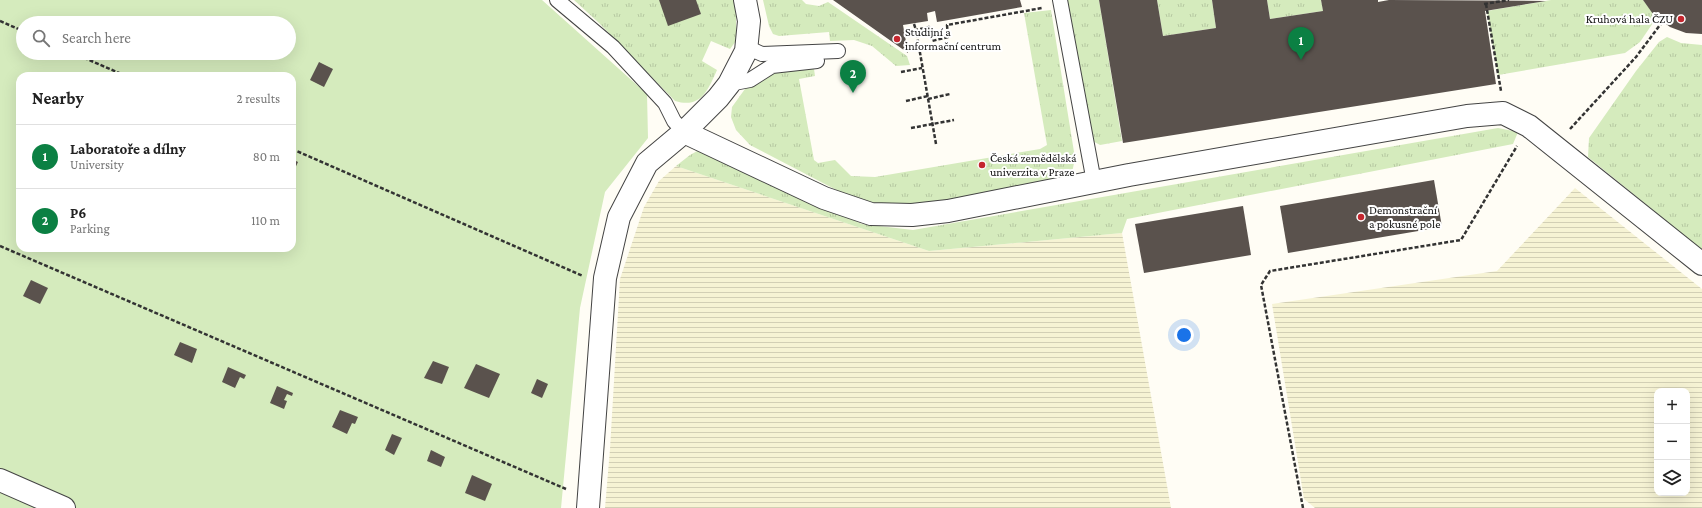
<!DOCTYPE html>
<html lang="en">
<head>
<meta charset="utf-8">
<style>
  :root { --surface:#fff; --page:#f6f6f6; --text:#222; --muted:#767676; --line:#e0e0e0; --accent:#0b8043 }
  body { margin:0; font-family:"Crimson Pro",serif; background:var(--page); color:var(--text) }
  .controls { position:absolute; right:12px; bottom:12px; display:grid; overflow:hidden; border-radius:8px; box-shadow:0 4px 16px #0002 }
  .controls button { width:36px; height:36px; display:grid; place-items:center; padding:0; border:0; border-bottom:1px solid var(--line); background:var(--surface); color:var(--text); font:20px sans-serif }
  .you { position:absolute; left:1184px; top:335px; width:14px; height:14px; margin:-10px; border:3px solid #fff; border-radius:50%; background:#1a73e8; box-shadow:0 0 0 6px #1a73e833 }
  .badge { display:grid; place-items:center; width:26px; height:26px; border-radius:50%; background:var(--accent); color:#fff; font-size:13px; font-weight:700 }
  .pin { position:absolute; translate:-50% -33px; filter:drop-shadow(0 1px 2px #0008) }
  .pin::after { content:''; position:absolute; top:21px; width:14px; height:12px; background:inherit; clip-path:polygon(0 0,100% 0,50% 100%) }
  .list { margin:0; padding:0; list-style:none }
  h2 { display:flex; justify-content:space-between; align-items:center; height:52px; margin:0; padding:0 16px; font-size:17px }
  h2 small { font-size:13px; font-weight:400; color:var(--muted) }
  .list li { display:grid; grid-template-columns:26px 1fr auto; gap:12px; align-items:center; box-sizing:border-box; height:64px; padding:0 16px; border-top:1px solid var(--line) }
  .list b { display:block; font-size:15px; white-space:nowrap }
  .list p { margin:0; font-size:13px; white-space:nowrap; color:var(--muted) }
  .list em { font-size:13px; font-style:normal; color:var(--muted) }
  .icon { flex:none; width:22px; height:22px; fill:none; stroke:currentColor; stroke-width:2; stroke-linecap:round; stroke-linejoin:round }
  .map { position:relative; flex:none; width:1702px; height:508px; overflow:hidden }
  .search { position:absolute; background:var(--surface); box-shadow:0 4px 16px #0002; left:16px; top:16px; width:280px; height:44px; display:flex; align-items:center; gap:10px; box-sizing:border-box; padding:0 14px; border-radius:22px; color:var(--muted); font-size:15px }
  .panel { position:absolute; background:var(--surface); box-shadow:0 4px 16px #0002; left:16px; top:72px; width:280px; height:180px; border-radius:12px }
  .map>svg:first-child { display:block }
</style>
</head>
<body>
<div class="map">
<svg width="1702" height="508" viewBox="0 0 1702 508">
  <defs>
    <pattern id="farmland-rules" width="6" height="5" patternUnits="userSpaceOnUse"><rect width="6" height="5" fill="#f6f3d4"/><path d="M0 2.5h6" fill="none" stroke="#d2cfb5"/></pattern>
    <pattern id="grass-tufts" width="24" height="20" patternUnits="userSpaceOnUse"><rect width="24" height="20" fill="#d5ebbd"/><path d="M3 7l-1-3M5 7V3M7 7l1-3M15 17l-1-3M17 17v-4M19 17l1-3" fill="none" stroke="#b6c8a1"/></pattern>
  </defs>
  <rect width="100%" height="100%" fill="#fffdf5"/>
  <g fill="url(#farmland-rules)" fill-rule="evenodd">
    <polygon points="676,166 929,251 1122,233 1171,508 605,508 610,449 620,279 644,207 659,181"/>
    <path d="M1575 188 1702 289V508H1315L1304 499 1272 304 1497 271ZM1657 391H1687V493H1657Z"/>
  </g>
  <g fill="url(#grass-tufts)">
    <path d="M574 0H734L736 15V41L730 49 711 41 702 61 717 70C708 90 701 109 675 101L599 23Z"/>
    <polygon points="763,0 802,0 806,4 819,6 828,2 907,56 910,65 896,66 872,46 854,40 830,41 829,32 779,36 773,34 769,26"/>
    <polygon points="1066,0 1099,0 1122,141 1100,145 1091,140"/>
    <polygon points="1157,0 1212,0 1216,28 1163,36"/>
    <polygon points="1267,0 1321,0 1323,11 1270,19"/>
    <polygon points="1551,0 1643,0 1657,17 1640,42 1625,53 1498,75 1487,11"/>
    <polygon points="1051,10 1075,158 1072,173 1067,180 1001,192 915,205 891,206 867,203 846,195 750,145 736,130 731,117 732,107 750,82 765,73 811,68 814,69 815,76 799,79 814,160 818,163 835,160 851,176 875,177 1040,149 1047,145 1024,13"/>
    <polygon points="1667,37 1681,43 1702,45 1702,250 1588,157 1589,138 1636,71 1659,42"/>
    <polygon points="1498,128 1518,132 1513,144 1127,219 1122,233 929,251 676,166 690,155 699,150 729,162 862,224 913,230"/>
  </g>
  <path fill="#d5ebbd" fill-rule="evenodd" d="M0 0H542L647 94 648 138 605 192 580 308 561 508H0ZM23 23H289V53H23ZM20 76H292V248H20Z"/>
  <g fill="#5a524d">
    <polygon points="659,0 696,0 701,14 668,26"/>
    <polygon points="833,0 1020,0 1022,7 937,22 935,11 927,13 928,21 903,25 908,53"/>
    <polygon points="1099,0 1157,0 1163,36 1216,28 1212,0 1267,0 1270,19 1323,11 1321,0 1378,0 1378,2 1389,0 1546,1 1485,11 1496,84 1123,143"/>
    <polygon points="1643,0 1702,0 1702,34 1686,33 1670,27 1653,14"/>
    <polygon points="222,53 242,53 239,60"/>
    <polygon points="319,62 333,69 324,87 310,80"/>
    <polygon points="292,159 298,162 292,175"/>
    <polygon points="1434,180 1442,227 1288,253 1280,206"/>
    <polygon points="1243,206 1251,255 1144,273 1135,224"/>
    <polygon points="31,280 48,288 40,304 23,296"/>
    <polygon points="180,342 197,349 192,363 174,355"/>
    <polygon points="433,361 449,367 442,384 424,378"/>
    <polygon points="476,364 500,374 489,398 464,388"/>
    <polygon points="228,367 246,375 244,379 240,377 235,388 222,382"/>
    <polygon points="537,379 548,384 542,398 531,393"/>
    <polygon points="277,386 293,393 292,396 287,394 284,400 287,401 284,409 270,403"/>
    <polygon points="340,410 358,417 355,424 352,423 347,434 332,427"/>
    <polygon points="392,434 402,438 394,455 385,450"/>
    <polygon points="431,450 445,457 441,467 427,461"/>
    <polygon points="472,475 492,484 485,501 465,493"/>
  </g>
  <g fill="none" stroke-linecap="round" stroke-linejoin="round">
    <g stroke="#444" stroke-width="16">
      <g id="lane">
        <polyline points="557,0 613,47 665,103 674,121 684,132"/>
        <polyline points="1060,0 1094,182"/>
        <polyline points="747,44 753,50 762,54 838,51"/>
        <polyline points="729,84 750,80 772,66 817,61"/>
      </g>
    </g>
    <g stroke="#444" stroke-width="24">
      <g id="street">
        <polyline points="684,132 824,198 871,214 912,215 948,211 1129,175 1467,116 1503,113 1529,126 1702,264"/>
        <polyline points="0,480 64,508"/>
        <polyline points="588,508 605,278 619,217 647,163 684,132 718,98 729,84 746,51 749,21 745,0"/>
      </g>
    </g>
    <g stroke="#333" stroke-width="2.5" stroke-dasharray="4 2" stroke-linecap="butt">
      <polyline points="1484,4 1509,0"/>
      <polyline points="1486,4 1501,91"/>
      <polyline points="0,21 23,31"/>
      <polyline points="914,24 916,30"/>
      <polyline points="73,53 126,76"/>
      <polyline points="901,72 922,68"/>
      <polyline points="928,99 950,94"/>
      <polyline points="906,101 928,96"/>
      <polyline points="911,128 954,120"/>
      <polyline points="1570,129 1636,57 1663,21"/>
      <polyline points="936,144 916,30 929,27 932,41 948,37 947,25 1042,8"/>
      <polyline points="292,149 583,276"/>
      <polyline points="0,246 566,489"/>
      <polyline points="1303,508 1261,285 1270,271 1461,240 1517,146"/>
    </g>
    <use href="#lane" stroke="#fff" stroke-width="14"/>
    <use href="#street" stroke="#fff" stroke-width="22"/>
  </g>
  <g fill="#c4262e" stroke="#fff" stroke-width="1.5">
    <circle cx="1681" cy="19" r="4"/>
    <circle cx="897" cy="39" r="4"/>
    <circle cx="982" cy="165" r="4"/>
    <circle cx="1361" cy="217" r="4"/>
  </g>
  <g text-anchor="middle" stroke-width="4" stroke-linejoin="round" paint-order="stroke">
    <g font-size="12" fill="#111" stroke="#fff" text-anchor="start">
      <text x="1673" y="23" text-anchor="end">Kruhová hala ČZU</text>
      <text x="905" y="36">Studijní a<tspan x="905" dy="14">informační centrum</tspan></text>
      <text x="990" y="162">Česká zemědělská<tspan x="990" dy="14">univerzita v Praze</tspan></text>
      <text x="1369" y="214">Demonstrační<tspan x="1369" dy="14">a pokusné pole</tspan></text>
    </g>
  </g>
</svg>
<div class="controls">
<button>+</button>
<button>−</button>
<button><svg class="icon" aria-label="layers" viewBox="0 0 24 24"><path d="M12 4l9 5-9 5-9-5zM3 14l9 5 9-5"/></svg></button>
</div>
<div class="you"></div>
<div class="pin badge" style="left:1301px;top:60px">1</div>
<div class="pin badge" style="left:853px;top:93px">2</div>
<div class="search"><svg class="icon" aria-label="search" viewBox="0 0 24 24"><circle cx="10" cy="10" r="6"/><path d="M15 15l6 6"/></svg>Search here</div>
<section class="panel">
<h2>Nearby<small>2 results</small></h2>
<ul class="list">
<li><span class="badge">1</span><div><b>Laboratoře a dílny</b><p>University</p></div><em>80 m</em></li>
<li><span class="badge">2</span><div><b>P6</b><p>Parking</p></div><em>110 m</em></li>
</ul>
</section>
</div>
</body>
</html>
